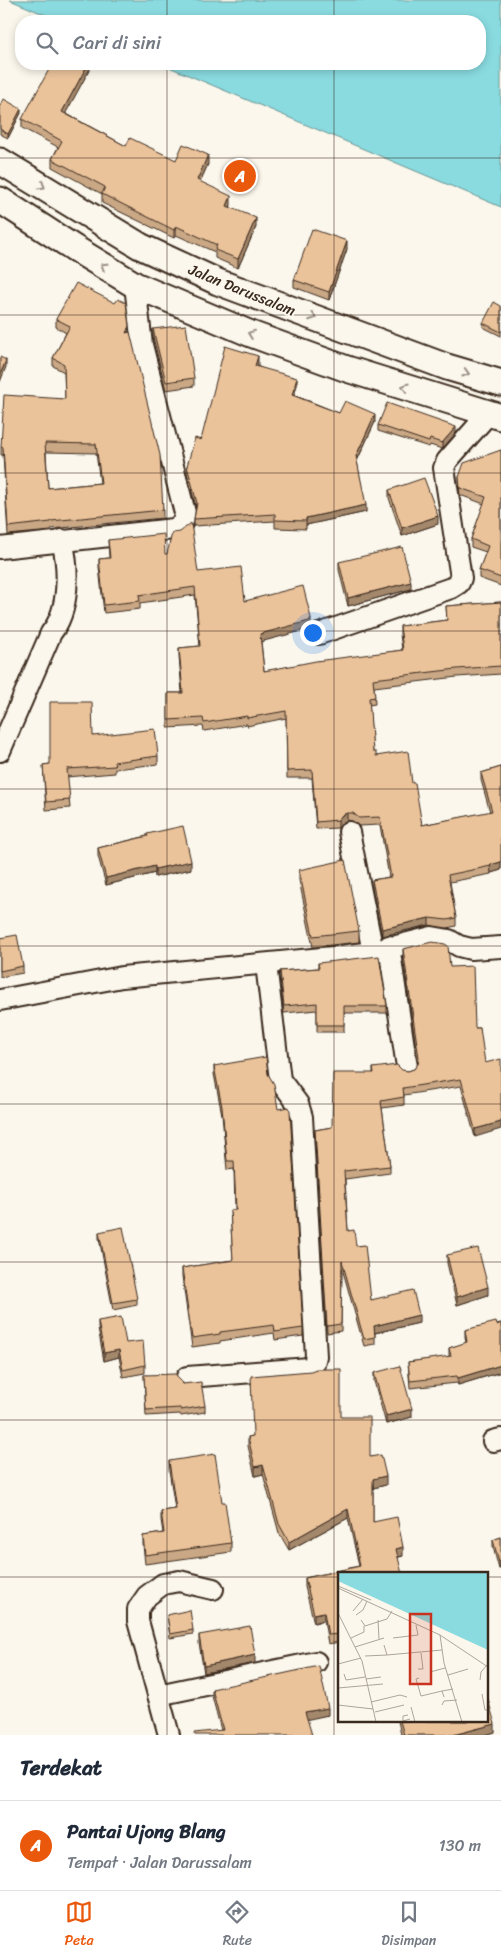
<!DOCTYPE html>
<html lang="id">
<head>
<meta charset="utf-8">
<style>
  :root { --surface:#fff; --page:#f2f2f3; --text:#1f2937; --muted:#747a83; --line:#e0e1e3; --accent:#ea580c }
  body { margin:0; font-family:Sriracha,sans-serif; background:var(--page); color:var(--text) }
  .you { position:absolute; left:312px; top:632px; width:18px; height:18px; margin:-12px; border:4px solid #fff; border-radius:50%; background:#1a73e8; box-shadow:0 0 0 8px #1a73e833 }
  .badge { display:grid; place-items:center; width:32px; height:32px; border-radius:50%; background:var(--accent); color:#fff; font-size:16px; font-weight:700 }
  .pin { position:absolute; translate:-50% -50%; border:2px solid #fff; box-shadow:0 1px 5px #0006 }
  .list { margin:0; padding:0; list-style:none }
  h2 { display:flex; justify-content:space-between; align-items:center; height:65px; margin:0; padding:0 20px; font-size:21px }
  h2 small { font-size:16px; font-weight:400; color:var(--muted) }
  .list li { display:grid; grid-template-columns:32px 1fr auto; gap:15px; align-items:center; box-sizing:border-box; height:90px; padding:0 20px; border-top:1px solid var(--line) }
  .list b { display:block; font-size:19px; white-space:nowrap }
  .list p { margin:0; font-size:16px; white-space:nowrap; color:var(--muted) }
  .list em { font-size:16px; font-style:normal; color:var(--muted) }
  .icon { flex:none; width:28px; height:28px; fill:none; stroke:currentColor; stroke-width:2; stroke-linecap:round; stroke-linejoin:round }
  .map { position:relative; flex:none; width:501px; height:1735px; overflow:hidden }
  .search { position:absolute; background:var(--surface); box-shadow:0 2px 8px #0003; left:15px; right:15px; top:15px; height:55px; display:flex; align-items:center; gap:12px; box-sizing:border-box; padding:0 18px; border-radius:20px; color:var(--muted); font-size:19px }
  .sheet { height:155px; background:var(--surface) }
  nav { display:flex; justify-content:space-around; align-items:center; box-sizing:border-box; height:70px; border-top:1px solid var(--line); background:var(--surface); font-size:14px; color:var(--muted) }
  nav a { display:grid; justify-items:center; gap:2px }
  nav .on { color:var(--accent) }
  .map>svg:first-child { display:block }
</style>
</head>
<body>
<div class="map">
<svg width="501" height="1735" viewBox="0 0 501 1735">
  <rect width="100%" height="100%" fill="#fbf7ec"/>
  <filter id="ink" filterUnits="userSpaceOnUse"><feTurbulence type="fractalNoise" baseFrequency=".02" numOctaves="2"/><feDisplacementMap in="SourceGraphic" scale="10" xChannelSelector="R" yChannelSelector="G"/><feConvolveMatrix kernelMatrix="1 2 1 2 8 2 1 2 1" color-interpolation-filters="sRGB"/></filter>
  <g filter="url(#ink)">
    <polygon fill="#89dbe0" stroke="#6a9492" points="10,0 501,0 501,207 162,64 480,64 480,21 60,21"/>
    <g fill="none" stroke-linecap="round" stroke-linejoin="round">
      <g stroke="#3b2a1e" stroke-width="24">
        <g id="minor">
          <path d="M0 548 174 529C182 525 184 522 185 513L142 345 135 285"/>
          <polyline points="319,634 451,588 459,583 461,578 444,468 447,461 489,413"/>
          <path d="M0 751 51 633C70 610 69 568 62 540"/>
          <polyline points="349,832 373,952"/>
          <polyline points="389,946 407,1067"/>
          <polyline points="0,1000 122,977 333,957 373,952 432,937 449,940 459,946 471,949 501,947"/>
          <polyline points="187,1377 310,1368 314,1364 316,1356 302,1117 298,1104 280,1080 266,964"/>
          <polyline points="493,1441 501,1439"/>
          <polyline points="158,1695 316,1662"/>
          <polyline points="169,1735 138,1621 138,1609 147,1596 163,1584 179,1581 213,1589"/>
        </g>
      </g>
      <g stroke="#3b2a1e" stroke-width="29">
        <g id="tertiary">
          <polyline points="0,161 140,246 218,282 447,367 501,383"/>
          <polyline points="0,200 74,248 135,285 251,334 347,369 501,417"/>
        </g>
      </g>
      <use href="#minor" stroke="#fbf7ec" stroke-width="20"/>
      <use href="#tertiary" stroke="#fbf7ec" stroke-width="25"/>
    </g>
    <g fill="#caa885" stroke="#3b2a1e" fill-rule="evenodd">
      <polygon points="92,64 92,65 65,113 126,146 176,160 208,164 200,182 231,205 230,207 256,227 238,268 215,258 215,252 176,235 174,238 102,203 102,194 52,167 52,159 58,147 22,128 22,119"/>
      <polygon points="0,106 21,113 8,138 0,134"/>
      <polygon points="347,249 329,300 294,287 294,280"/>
      <polygon points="501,306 501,336 483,327 483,323"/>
      <path d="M56 319 129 332 163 510V518L51 529V531L8 535 3 455H1V447L65 399 64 372 53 366V358L66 333 56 327ZM46 452 96 453 100 483 48 488Z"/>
      <polygon points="153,329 194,378 194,386 166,390 153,337"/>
      <polygon points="258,364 257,366 297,385 294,395 339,413 375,422 357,461 366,512 306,525 306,529 275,528 275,521 194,526 194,519 196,507 187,473 187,466 201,440"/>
      <polygon points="378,425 456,433 442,449 430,445 429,447 378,431"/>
      <polygon points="501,450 501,586 479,578 479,570 486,552 471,547 471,539 484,504 460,495 459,484 459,477"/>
      <polygon points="389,490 438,524 402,536 389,498"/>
      <polygon points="108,540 165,554 198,572 245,601 311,625 309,629 261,641 264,671 402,650 400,634 400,626 447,620 446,606 501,602 501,674 457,677 374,687 375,704 369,705 373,752 376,756 412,783 422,825 490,812 481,780 481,773 501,767 501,870 491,873 491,874 450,882 456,918 456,926 447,928 429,925 382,936 372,887 372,880 389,877 380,825 359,826 353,821 347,820 342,823 338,828 316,829 312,778 287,778 286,718 247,726 247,724 204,731 203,726 168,728 168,693 182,693 179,656 179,648 200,646 195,595 140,603 140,609 104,613 99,567 99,559 109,558"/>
      <polygon points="339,562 411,589 348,606 339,570"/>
      <polygon points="93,736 158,756 158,764 115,769 115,773 67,777 70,808 46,810 43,765 50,764"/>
      <polygon points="147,834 191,869 155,877 155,873 106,885 98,856 98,848 147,836"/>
      <polygon points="299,870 359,931 359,942 313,947 299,880"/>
      <polygon points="0,938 23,966 23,973 0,977"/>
      <polygon points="403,949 450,967 475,1028 480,1028 475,1137 461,1086 404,1095 404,1105 382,1108 390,1166 390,1173 345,1179 348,1231 356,1246 371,1300 419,1323 375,1333 375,1344 364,1346 342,1268 341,1331 327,1333 315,1130 332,1127 373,1073 373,1068 408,1071 414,1069 418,1064 418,1062 403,957"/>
      <polygon points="318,963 387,1006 387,1013 344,1013 344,1032 317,1032 317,1010 284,1013 280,978 280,971 318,968"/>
      <polygon points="214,1066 303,1328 303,1336 275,1340 274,1333 220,1341 220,1343 192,1347 182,1276 182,1268 233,1260 230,1210 235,1210 234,1169 227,1170 222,1115 214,1074"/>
      <polygon points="99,1232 137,1299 137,1305 113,1310 99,1238"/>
      <polygon points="447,1255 488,1295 457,1305 447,1263"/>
      <polygon points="98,1321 126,1343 145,1365 145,1373 123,1377 119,1357 104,1361 98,1328"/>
      <polygon points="501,1323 501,1372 458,1385 457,1383 410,1388 408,1362 449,1357 449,1348 466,1343 465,1337 465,1330"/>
      <polygon points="374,1373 412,1417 386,1424 374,1381"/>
      <polygon points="144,1375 178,1378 205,1406 205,1412 181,1416 180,1414 146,1416"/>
      <polygon points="341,1417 370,1457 386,1485 373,1488 373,1522 403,1556 340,1574 340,1642 328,1644 324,1620 314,1623 305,1587 305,1578 359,1566 348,1518 289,1550 279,1533 263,1474 255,1476 248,1446 248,1437"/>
      <polygon points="169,1461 222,1502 231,1543 231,1552 145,1564 143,1545 143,1536 163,1533 161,1520 161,1511 175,1509 169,1470"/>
      <polygon points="501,1537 499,1569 493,1547 493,1540"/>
      <polygon points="167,1615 193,1630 193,1634 170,1638"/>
      <polygon points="199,1635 255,1663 204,1673 199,1643"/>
      <polygon points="212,1689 328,1715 221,1730 212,1696"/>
      <polygon points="398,1721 487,1721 495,1732 485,1735 401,1735"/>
    </g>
    <g fill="#a4886c" stroke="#3b2a1e">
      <polygon points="88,64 92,64 92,65 62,120 62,112"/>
      <polygon points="21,109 21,113 8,138 8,134"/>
      <polygon points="208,155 208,164 197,189 197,180"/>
      <polygon points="231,196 231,205 227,214 227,206"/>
      <polygon points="256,218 256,227 238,268 238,259"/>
      <polygon points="176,226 176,235 174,238 174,230"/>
      <polygon points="347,241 347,249 329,300 329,292"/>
      <polygon points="258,356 258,364 255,373 255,366"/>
      <polygon points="6,360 6,367 0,382 0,375"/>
      <polygon points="297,378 297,385 292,402 292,395"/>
      <polygon points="375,414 375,422 356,463 356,456"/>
      <polygon points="456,427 456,433 442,449 442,443"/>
      <polygon points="366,505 366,512 306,525 306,518"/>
      <polygon points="438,516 438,524 402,536 402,528"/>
      <polygon points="411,582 411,589 348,606 348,598"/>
      <polygon points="311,618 311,625 309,629 260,642 260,634"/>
      <polygon points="347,813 347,820 342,823 338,828 338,820 342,815"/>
      <polygon points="191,861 191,869 155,877 155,869"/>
      <polygon points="501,862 501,870 491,873 490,865"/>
      <polygon points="155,866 155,873 106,885 106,878"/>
      <polygon points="429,918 429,925 382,936 382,929"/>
      <polygon points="501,1122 501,1129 475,1137 475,1129"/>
      <polygon points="488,1287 488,1295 457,1305 457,1297"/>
      <polygon points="419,1315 419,1323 374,1333 374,1326"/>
      <polygon points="119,1350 119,1357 104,1361 104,1353"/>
      <polygon points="501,1365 501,1372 458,1385 458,1378"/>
      <polygon points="412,1409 412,1417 386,1424 386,1416"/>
      <polygon points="263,1465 263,1474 255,1476 255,1467"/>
      <polygon points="386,1476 386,1485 373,1488 373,1479"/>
      <polygon points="348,1509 348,1518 289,1550 289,1542"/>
      <polygon points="403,1547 403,1556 396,1557 396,1549"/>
      <polygon points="501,1561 501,1569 499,1569 499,1562"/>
      <polygon points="324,1612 324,1620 314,1623 314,1614"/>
      <polygon points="255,1655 255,1663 204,1673 204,1666"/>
      <polygon points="328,1708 328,1715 305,1720 305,1712"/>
      <polygon points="495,1724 495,1732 485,1735 453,1735"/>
    </g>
    <g fill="#ebc39b" stroke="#3b2a1e" fill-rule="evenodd">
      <polygon points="52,64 88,64 62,112 126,146 130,138 176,160 183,144 208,155 197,180 231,196 227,206 256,218 238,259 215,250 217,245 176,226 174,230 102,194 105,187 52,159 62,141 22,119"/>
      <polygon points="4,99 21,109 8,134 0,129 0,106"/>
      <polygon points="312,229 347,241 329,292 294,280"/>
      <path d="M76 283 115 303 118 299 126 303 129 326 126 333 130 332 160 455 163 510 51 521V522L8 527 3 447H1L4 395 65 399 64 364 53 358 70 326 56 319ZM45 443 96 444 101 483 48 488Z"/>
      <polygon points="494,302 501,306 501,332 483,323"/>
      <polygon points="186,325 194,378 166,382 153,329"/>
      <polygon points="225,346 258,356 255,366 297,378 292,395 339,413 345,401 375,414 356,456 366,505 306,518 306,521 275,520 275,514 194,519 197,503 187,466 195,438 201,440"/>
      <polygon points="0,357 6,360 0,375"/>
      <polygon points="387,403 456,427 442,443 430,439 429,442 378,425"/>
      <polygon points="501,450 501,578 479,570 488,546 471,539 486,497 460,488 459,477 464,463"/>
      <polygon points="424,478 438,516 402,528 389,490"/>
      <polygon points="191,523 198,572 241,567 245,601 303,586 311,618 309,621 260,634 264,671 316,661 403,650 400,626 447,620 446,606 501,602 501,666 457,669 373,679 375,697 369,698 373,752 376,752 376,756 408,751 412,783 415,783 422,825 492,811 481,773 501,767 501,862 490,865 491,866 448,875 456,918 447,920 429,918 382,929 372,880 391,877 380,817 359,818 353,813 347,813 342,815 338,820 316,822 312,770 287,771 286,711 247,718 247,716 204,723 203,718 168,720 168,693 183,693 179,648 200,646 195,587 139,595 140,601 104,605 99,559 110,558 108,540 164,534 165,554 167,554 172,533 180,532"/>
      <polygon points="402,547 411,582 348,598 339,562"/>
      <polygon points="50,702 92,702 93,736 155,729 158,756 114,762 115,766 67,769 70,800 46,802 43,765 50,764"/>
      <polygon points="183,826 191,861 155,869 155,866 106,878 98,848 148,836 147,834"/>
      <polygon points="345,860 359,931 313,936 299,870"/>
      <polygon points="17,935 23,966 0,971 0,938"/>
      <polygon points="432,942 445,944 448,946 450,967 473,966 475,1028 480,1028 485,1063 501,1059 501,1122 475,1129 461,1079 403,1088 404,1097 381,1101 390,1166 344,1171 348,1231 354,1230 356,1246 365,1245 371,1300 413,1290 419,1315 374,1326 375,1337 364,1339 342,1261 341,1324 327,1326 315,1130 332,1127 333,1073 374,1073 373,1068 397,1065 402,1070 408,1071 414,1069 418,1064 419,1058 403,949"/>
      <polygon points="379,956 387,1006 344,1006 344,1025 317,1025 317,1003 284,1006 280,971 319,968 318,963"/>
      <polygon points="266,1057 268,1074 274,1084 278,1109 289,1107 290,1111 303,1328 275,1332 274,1325 220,1332 220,1334 192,1338 182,1268 233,1260 230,1210 236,1210 234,1161 227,1161 222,1107 214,1066"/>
      <polygon points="123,1227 137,1299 113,1303 99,1232"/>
      <polygon points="478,1248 488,1287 457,1297 447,1255"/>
      <polygon points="121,1317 126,1343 143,1341 145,1365 123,1370 119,1350 104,1353 98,1321"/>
      <polygon points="496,1322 497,1325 501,1323 501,1365 458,1378 457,1376 410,1381 408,1362 451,1356 449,1348 467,1342 465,1330"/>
      <polygon points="400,1366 412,1409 386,1416 374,1373"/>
      <polygon points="316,1369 341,1369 341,1417 370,1417 370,1457 381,1455 386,1476 373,1479 373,1522 397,1517 403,1547 396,1549 402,1574 340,1574 340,1634 328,1635 324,1612 314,1614 305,1578 360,1566 348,1509 289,1542 279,1524 263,1465 255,1467 248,1437 253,1436 251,1376 311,1371"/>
      <polygon points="176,1374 178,1378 183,1384 201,1382 205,1406 181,1410 180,1408 146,1410 144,1375"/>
      <polygon points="215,1454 222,1502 225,1502 231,1543 145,1555 143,1536 164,1533 161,1511 176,1509 169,1461"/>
      <polygon points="501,1537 501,1561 499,1562 493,1540"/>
      <polygon points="190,1610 193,1630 170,1634 167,1615"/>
      <polygon points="250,1626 255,1655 204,1666 199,1635"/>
      <polygon points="319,1666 328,1708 305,1712 312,1735 195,1735 194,1733 223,1730 212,1689"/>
      <polygon points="487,1696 495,1724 453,1735 404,1735 400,1721 487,1721"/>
    </g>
    <defs><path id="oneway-chevron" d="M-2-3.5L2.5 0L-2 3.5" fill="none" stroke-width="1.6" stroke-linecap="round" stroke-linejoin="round" transform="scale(1.25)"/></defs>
    <g stroke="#9b9085">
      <use href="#oneway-chevron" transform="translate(42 186) rotate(31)"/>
      <use href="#oneway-chevron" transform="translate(104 266) rotate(-149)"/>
      <use href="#oneway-chevron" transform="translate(313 317) rotate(20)"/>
      <use href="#oneway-chevron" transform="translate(251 334) rotate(-159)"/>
      <use href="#oneway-chevron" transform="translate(466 373) rotate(16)"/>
      <use href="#oneway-chevron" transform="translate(405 387) rotate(-163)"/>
    </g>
  </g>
  <path fill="none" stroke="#3b2a1e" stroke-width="1" stroke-opacity="0.55" d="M167 0V21M334 0V21M167 64V1735M334 64V1735M0 158H501M0 315H501M0 473H501M0 631H501M0 789H501M0 946H501M0 1104H501M0 1262H501M0 1420H501M0 1577H340M487 1577H501"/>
  <g text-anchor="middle" stroke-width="4" stroke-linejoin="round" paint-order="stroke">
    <g font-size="15" fill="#3b2a1e" stroke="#fbf7ec">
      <text transform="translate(242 290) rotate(22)" y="5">Jalan Darussalam</text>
    </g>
  </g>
  <g transform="translate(338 1572)">
    <rect width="150" height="150" fill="#fbf7ec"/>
    <path d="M0 0H150V78L0 9Z" fill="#89dbe0"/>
    <path fill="none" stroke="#aea59a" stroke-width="1" d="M0 14 33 28M0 16 102 63 150 95M15 39 25 27M0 41 24 89 38 150M18 43 25 38 29 29M23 48 27 54 49 47 54 39M40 48 41 67M102 63 106 91 124 150M13 66 26 60V54M55 66 80 63 78 53M46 73 49 83 104 78M17 75 46 66M27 84 49 83M0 92 23 86M80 97H85L83 81M92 100 107 96M6 102 8 108 27 105M110 103 130 97M81 106 78 107 83 124 104 119M28 107 43 105M142 108 143 100 150 92M0 116 45 112M144 122 147 138H150M106 125 104 119 115 117M33 130 62 123 69 125M0 133 35 137M104 133 106 129 119 128M73 135 77 150M37 140 66 133M70 143 65 144V149L72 147"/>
    <path fill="#c8321e" fill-opacity="0.15" stroke="#c8321e" stroke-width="2.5" d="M72 42H93V112H72Z"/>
    <rect width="150" height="150" fill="none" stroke="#3b2a1e" stroke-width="2.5"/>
  </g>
</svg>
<div class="you"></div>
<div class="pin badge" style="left:240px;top:176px">A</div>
<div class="search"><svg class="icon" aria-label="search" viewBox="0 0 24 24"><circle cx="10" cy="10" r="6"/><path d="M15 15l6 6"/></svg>Cari di sini</div>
</div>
<section class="sheet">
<h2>Terdekat<small></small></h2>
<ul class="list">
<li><span class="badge">A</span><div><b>Pantai Ujong Blang</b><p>Tempat · Jalan Darussalam</p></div><em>130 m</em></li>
</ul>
</section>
<nav>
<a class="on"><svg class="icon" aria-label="map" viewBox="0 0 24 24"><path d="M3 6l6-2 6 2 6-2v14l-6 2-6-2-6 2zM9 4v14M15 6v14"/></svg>Peta</a>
<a><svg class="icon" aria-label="directions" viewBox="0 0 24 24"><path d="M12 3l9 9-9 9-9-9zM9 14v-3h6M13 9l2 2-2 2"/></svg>Rute</a>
<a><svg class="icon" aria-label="saved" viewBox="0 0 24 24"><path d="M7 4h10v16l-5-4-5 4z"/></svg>Disimpan</a>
</nav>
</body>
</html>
